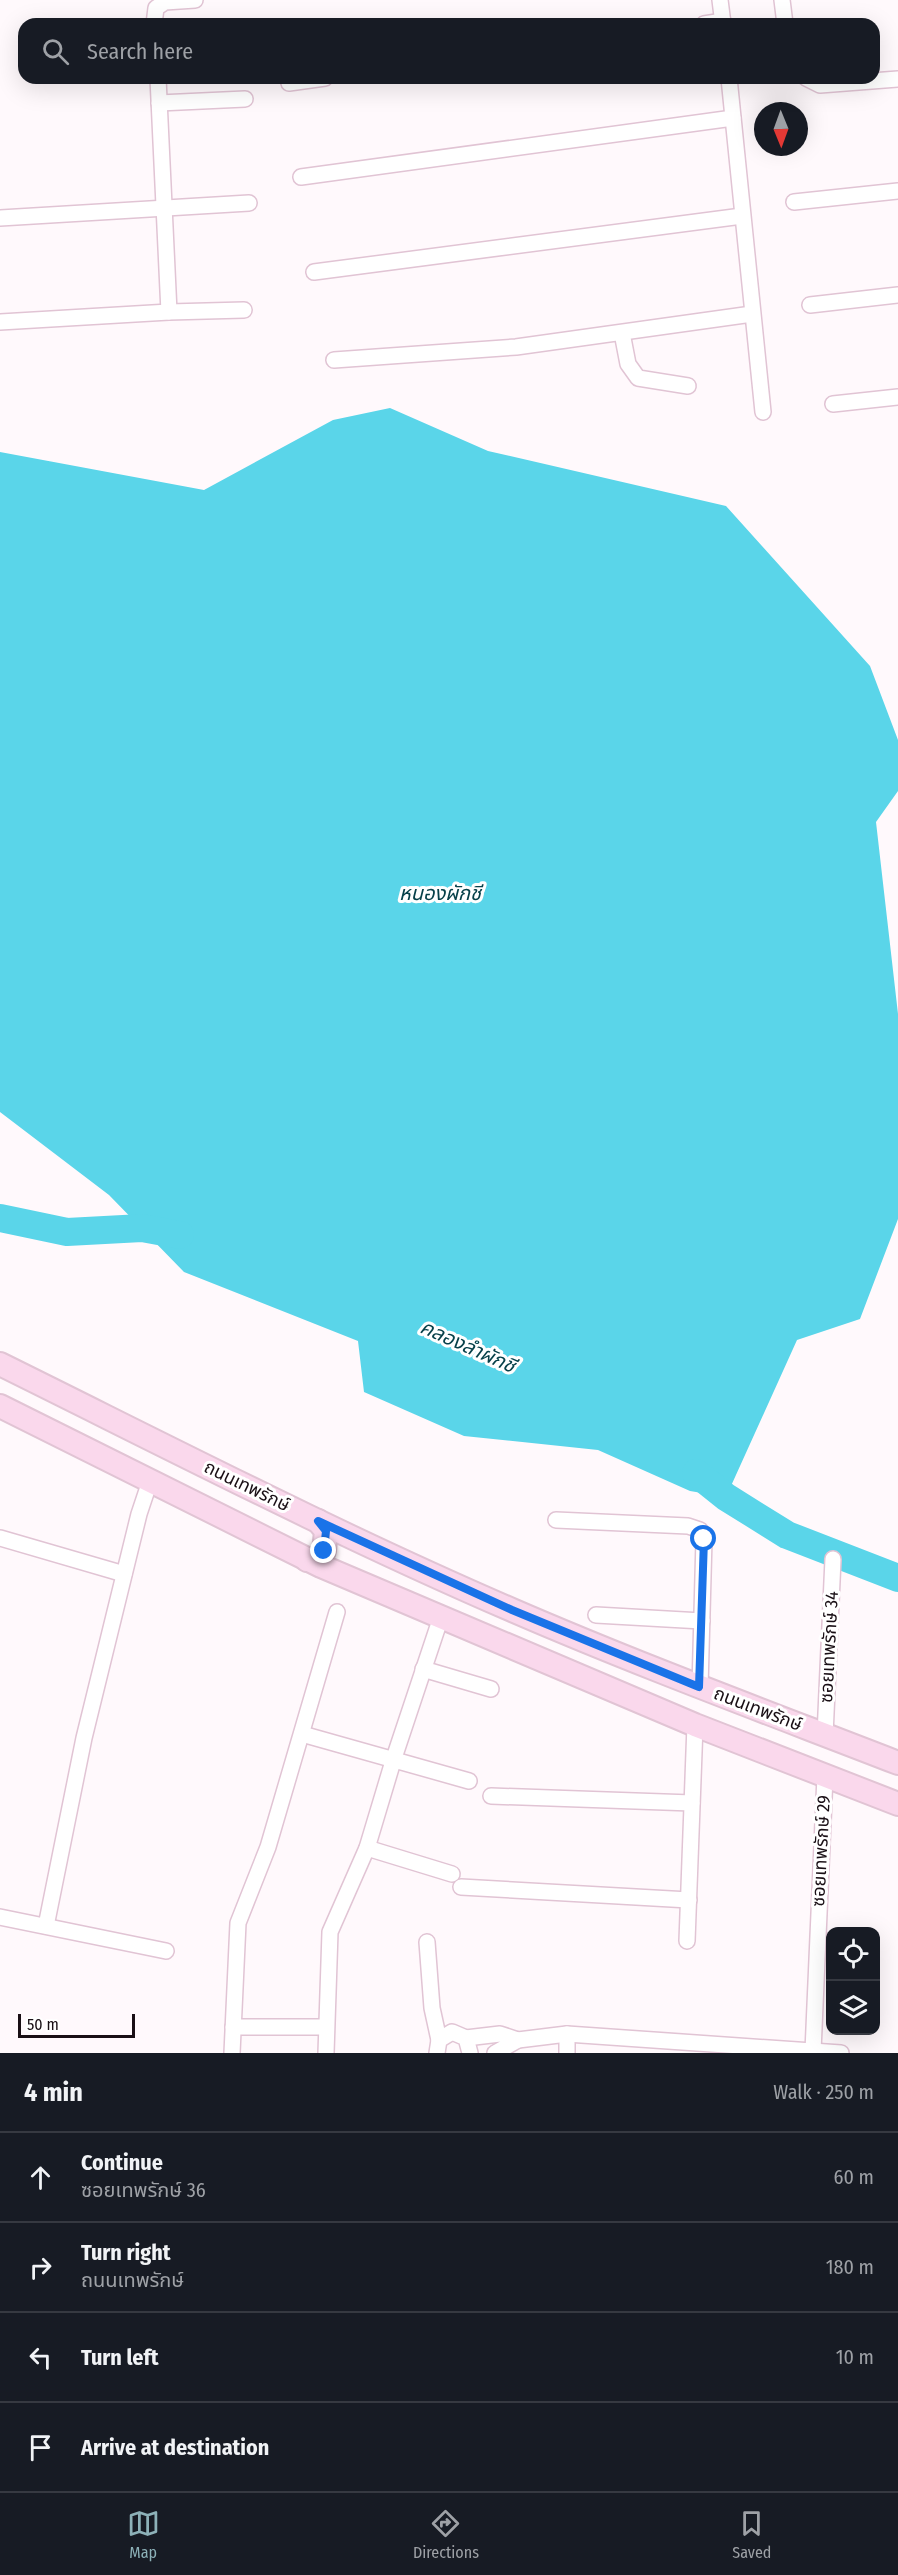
<!DOCTYPE html>
<html lang="en">
<head>
<meta charset="utf-8">
<style>
  :root { --surface:#171b24; --page:#242831; --text:#f1f3f6; --muted:#9ea1a6; --line:#363941; --accent:#8db1b8 }
  body { margin:0; font-family:"Fira Sans Condensed","Noto Sans Thai",sans-serif; background:var(--page); color:var(--text) }
  .controls { position:absolute; right:18px; bottom:18px; display:grid; overflow:hidden; border-radius:12px; box-shadow:0 6px 24px #0002 }
  .controls button { width:54px; height:54px; display:grid; place-items:center; padding:0; border:0; border-bottom:2px solid var(--line); background:var(--surface); color:var(--text); font:30px sans-serif }
  .compass { position:absolute; left:754px; top:102px; width:54px; height:54px; border-radius:50%; background:var(--surface); box-shadow:0 6px 24px #0002; rotate:179deg }
  .scale { position:absolute; left:18px; bottom:15px; width:117px; box-sizing:border-box; padding-left:6px; border:3px solid #190f15; border-top:0; font-size:16px; line-height:21px; white-space:nowrap; color:#190f15; -webkit-text-stroke:4px #fff; paint-order:stroke }
  .stop { position:absolute; width:18px; height:18px; margin:-14px; border:4px solid #1a73e8; border-radius:50%; background:#fff }
  .stop.end { background:#1a73e8; border-color:#fff; box-shadow:0 2px 6px #0008 }
  .list { margin:0; padding:0; list-style:none }
  h2 { display:flex; justify-content:space-between; align-items:center; height:78px; margin:0; padding:0 24px; font-size:26px }
  h2 small { font-size:20px; font-weight:400; color:var(--muted) }
  .list li { display:grid; grid-template-columns:39px 1fr auto; gap:18px; align-items:center; box-sizing:border-box; height:90px; padding:0 24px; border-top:2px solid var(--line) }
  .list b { display:block; font-size:22px; white-space:nowrap }
  .list p { margin:0; font-size:20px; white-space:nowrap; color:var(--muted) }
  .list em { font-size:20px; font-style:normal; color:var(--muted) }
  .icon { flex:none; width:33px; height:33px; fill:none; stroke:currentColor; stroke-width:2; stroke-linecap:round; stroke-linejoin:round }
  .map { position:relative; flex:none; width:898px; height:2053px; overflow:hidden }
  .search { position:absolute; background:var(--surface); box-shadow:0 6px 24px #0002; left:18px; right:18px; top:18px; height:66px; display:flex; align-items:center; gap:15px; box-sizing:border-box; padding:0 21px; border-radius:18px; color:var(--muted); font-size:22px }
  .sheet { height:438px; background:var(--surface) }
  nav { display:flex; justify-content:space-around; align-items:center; box-sizing:border-box; height:84px; border-top:2px solid var(--line); background:var(--surface); font-size:16px; color:var(--muted) }
  nav a { display:grid; justify-items:center; gap:3px }
  nav .on { color:var(--accent) }
  .map>svg:first-child { display:block }
</style>
</head>
<body>
<div class="map">
<svg width="898" height="2053" viewBox="0 0 898 2053">
  <rect width="100%" height="100%" fill="#fff9fc"/>
  <polygon fill="#5ad5e9" points="390,408 488,451 726,506 870,666 898,740 898,791 876,822 898,1014 898,1219 860,1319 797,1340 726,1497 690,1491 598,1450 464,1436 364,1392 358,1341 184,1272 109,1195 0,1112 0,452 204,490 333,420"/>
  <g fill="none" stroke-linecap="round" stroke-linejoin="round">
    <g stroke="#5ad5e9" stroke-width="28">
      <polyline points="0,1218 67,1232 142,1228 180,1235"/>
      <polyline points="696,1473 726,1497 787,1535 898,1578"/>
    </g>
    <g stroke="#e1c4d4" stroke-width="18">
      <g id="minor">
        <polyline points="720,0 723,24"/>
        <polyline points="782,0 785,24"/>
        <polyline points="154,24 156,8 165,2 195,0"/>
        <polyline points="704,24 723,21"/>
        <polyline points="158,78 169,312"/>
        <polyline points="729,78 763,412"/>
        <polyline points="806,78 820,85 898,79"/>
        <polyline points="289,83 325,78"/>
        <polyline points="159,103 245,99"/>
        <polyline points="301,177 733,118"/>
        <polyline points="794,202 898,191"/>
        <polyline points="0,218 249,203"/>
        <polyline points="314,272 742,216"/>
        <polyline points="810,305 898,295"/>
        <polyline points="0,322 169,312 244,310"/>
        <polyline points="622,333 628,364 638,378 688,386"/>
        <polyline points="334,360 516,347 752,314"/>
        <polyline points="833,404 898,397"/>
        <polyline points="556,1520 688,1526 700,1530 704,1539 700,1687"/>
        <polyline points="0,1538 124,1574"/>
        <polyline points="596,1615 702,1621"/>
        <polyline points="423,1669 491,1689"/>
        <polyline points="302,1734 469,1781"/>
        <polyline points="825,1735 833,1559"/>
        <polyline points="491,1796 692,1803"/>
        <polyline points="367,1848 452,1874"/>
        <polyline points="461,1887 689,1900"/>
        <polyline points="0,1917 166,1951"/>
        <polyline points="46,1926 84,1738 139,1514 150,1481"/>
        <polyline points="687,1941 695,1725"/>
        <polyline points="427,1942 432,2008 439,2040"/>
        <polyline points="233,2027 326,2027"/>
        <polyline points="567,2034 567,2053"/>
        <polyline points="466,2038 500,2034 518,2040 567,2034 841,2053"/>
        <polyline points="813,2051 825,1776"/>
        <polyline points="232,2053 238,1923 268,1847 337,1612"/>
        <polyline points="326,2053 330,1932 367,1848 394,1758 441,1617"/>
        <polyline points="437,2053 439,2040 452,2032 466,2038 470,2053"/>
        <polyline points="495,2053 518,2040"/>
      </g>
    </g>
    <g stroke="#e1c4d4" stroke-width="26">
      <g id="secondary">
        <path d="M0 1364C170 1448 338 1535 512 1610 639 1665 769 1713 898 1763"/>
        <polyline points="0,1406 321,1566 695,1725 898,1804"/>
        <polyline points="307,1560 317,1558 324,1551 326,1531 318,1521"/>
      </g>
    </g>
    <use href="#minor" stroke="#fff" stroke-width="15"/>
    <use href="#secondary" stroke="#fad8ec" stroke-width="22"/>
  </g>
  <g fill="none" stroke-linecap="round" stroke-linejoin="round">
    <polyline stroke="#1a73e8" stroke-width="8" points="324,1551 326,1531 318,1521 512,1610 699,1687 704,1539"/>
  </g>
  <g text-anchor="middle" stroke-width="6" stroke-linejoin="round" paint-order="stroke">
    <g font-size="18" fill="#190f15" stroke="#fff">
      <text transform="translate(247 1486) rotate(26)" y="6">ถนนเทพรักษ์</text>
      <text transform="translate(829 1647) rotate(-87)" y="6">ซอยเทพรักษ์ 34</text>
      <text transform="translate(758 1709) rotate(21)" y="6">ถนนเทพรักษ์</text>
      <text transform="translate(821 1851) rotate(-87)" y="6">ซอยเทพรักษ์ 29</text>
    </g>
    <g font-size="20" font-style="italic" fill="#07414a" stroke="#fff">
      <text x="440" y="900">หนองผักชี</text>
      <text transform="translate(468 1346) rotate(24)" y="7">คลองลำผักชี</text>
    </g>
  </g>
</svg>
<div class="controls">
<button><svg class="icon" aria-label="locate" viewBox="0 0 24 24"><circle cx="12" cy="12" r="6"/><path d="M12 2v4M12 18v4M2 12h4M18 12h4"/></svg></button>
<button><svg class="icon" aria-label="layers" viewBox="0 0 24 24"><path d="M12 4l9 5-9 5-9-5zM3 14l9 5 9-5"/></svg></button>
</div>
<svg class="compass" viewBox="-18 -18 36 36"><path d="M0-13l5 13h-10z" fill="#e53935"/><path d="M0 13l5-13h-10z" fill="#9ea1a6"/></svg>
<div class="scale">50 m</div>
<div class="stop" style="left:704px;top:1539px"></div>
<div class="stop end" style="left:324px;top:1551px"></div>
<div class="search"><svg class="icon" aria-label="search" viewBox="0 0 24 24"><circle cx="10" cy="10" r="6"/><path d="M15 15l6 6"/></svg>Search here</div>
</div>
<section class="sheet">
<h2>4 min<small>Walk · 250 m</small></h2>
<ul class="list">
<li><svg class="icon" aria-label="ahead" viewBox="0 0 24 24"><path d="M12 20V5M6 11l6-6 6 6"/></svg><div><b>Continue</b><p>ซอยเทพรักษ์ 36</p></div><em>60 m</em></li>
<li><svg class="icon" aria-label="right" viewBox="0 0 24 24"><path d="M7 20v-9h11M14 6l5 5-5 5"/></svg><div><b>Turn right</b><p>ถนนเทพรักษ์</p></div><em>180 m</em></li>
<li><svg class="icon" aria-label="left" viewBox="0 0 24 24"><path d="M17 20v-9H6M10 6l-5 5 5 5"/></svg><div><b>Turn left</b></div><em>10 m</em></li>
<li><svg class="icon" aria-label="arrive" viewBox="0 0 24 24"><path d="M6 21V4h12l-3 4 3 4H6"/></svg><div><b>Arrive at destination</b></div></li>
</ul>
</section>
<nav>
<a class="on"><svg class="icon" aria-label="map" viewBox="0 0 24 24"><path d="M3 6l6-2 6 2 6-2v14l-6 2-6-2-6 2zM9 4v14M15 6v14"/></svg>Map</a>
<a><svg class="icon" aria-label="directions" viewBox="0 0 24 24"><path d="M12 3l9 9-9 9-9-9zM9 14v-3h6M13 9l2 2-2 2"/></svg>Directions</a>
<a><svg class="icon" aria-label="saved" viewBox="0 0 24 24"><path d="M7 4h10v16l-5-4-5 4z"/></svg>Saved</a>
</nav>
</body>
</html>
